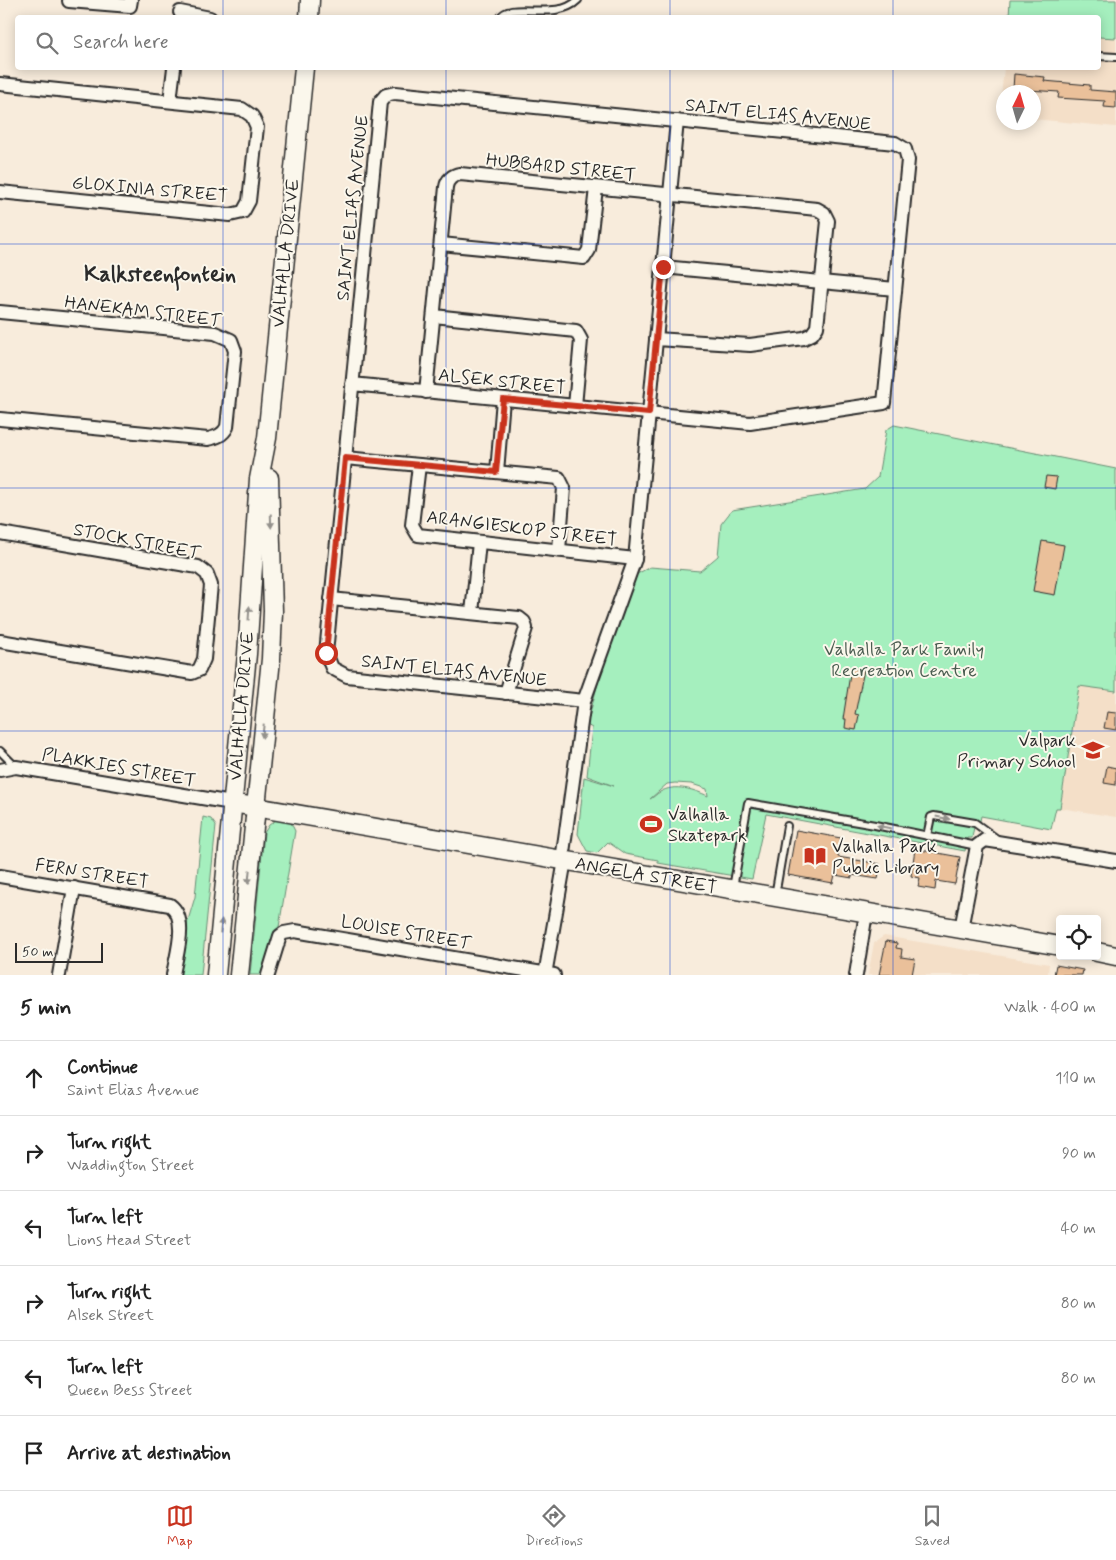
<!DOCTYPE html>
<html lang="en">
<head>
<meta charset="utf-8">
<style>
  :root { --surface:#fff; --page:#f2f2f2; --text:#222; --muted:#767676; --line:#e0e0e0; --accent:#c8321e }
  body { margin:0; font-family:Mynerve,sans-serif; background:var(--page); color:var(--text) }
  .controls { position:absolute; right:15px; bottom:15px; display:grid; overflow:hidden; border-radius:5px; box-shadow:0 2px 12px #0003 }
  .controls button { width:45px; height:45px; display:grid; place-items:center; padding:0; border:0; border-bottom:1px solid var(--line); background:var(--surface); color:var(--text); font:25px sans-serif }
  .compass { position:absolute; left:996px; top:85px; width:45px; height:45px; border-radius:50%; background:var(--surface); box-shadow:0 2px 12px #0003; rotate:5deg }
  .scale { position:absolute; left:15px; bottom:12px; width:88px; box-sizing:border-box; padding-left:5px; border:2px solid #2b2b2b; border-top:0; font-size:14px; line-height:18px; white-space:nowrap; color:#2b2b2b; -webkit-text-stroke:4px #fbf7ec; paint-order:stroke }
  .stop { position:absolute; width:15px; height:15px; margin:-11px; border:4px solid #c8321e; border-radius:50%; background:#fff }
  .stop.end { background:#c8321e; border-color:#fff; box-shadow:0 1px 5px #0008 }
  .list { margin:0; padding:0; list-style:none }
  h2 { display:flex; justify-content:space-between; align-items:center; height:65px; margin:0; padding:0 20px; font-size:21px }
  h2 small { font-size:16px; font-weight:400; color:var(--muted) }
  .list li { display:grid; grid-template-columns:32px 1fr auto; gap:15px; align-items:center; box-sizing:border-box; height:75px; padding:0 20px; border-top:1px solid var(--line) }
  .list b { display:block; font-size:19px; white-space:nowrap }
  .list p { margin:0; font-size:16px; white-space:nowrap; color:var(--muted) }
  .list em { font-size:16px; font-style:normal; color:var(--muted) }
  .icon { flex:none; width:28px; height:28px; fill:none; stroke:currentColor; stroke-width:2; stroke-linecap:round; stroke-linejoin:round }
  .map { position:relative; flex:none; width:1116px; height:975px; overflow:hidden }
  .search { position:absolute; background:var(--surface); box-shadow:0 2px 12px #0003; left:15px; right:15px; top:15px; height:55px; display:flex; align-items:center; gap:12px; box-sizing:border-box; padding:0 18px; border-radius:5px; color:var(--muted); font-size:19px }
  .sheet { height:515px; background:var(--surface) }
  nav { display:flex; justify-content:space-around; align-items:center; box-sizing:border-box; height:70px; border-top:1px solid var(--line); background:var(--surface); font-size:14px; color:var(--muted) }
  nav a { display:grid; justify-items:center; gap:2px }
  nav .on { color:var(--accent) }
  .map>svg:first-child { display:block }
</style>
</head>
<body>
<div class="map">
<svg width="1116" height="975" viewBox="0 0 1116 975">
  <rect width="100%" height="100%" fill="#f8ecdc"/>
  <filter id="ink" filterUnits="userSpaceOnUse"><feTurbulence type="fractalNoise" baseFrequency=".02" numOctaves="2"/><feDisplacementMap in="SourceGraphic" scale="10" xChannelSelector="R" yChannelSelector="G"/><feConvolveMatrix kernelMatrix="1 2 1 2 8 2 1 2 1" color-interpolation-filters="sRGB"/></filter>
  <g filter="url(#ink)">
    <g fill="#f4dfc8">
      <polygon points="1010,0 1116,0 1116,127 1034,119 1034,92 1004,92 1003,116 999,115 1004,68 1098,68 1098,18 1009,17"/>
      <polygon points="1079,685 1116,691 1116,817 1060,808"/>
      <polygon points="884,936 1049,964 1048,975 868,975 874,943"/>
    </g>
    <g fill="#a5efbe" stroke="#688d74" fill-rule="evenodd">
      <polygon points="1010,0 1116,0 1116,38 1099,37 1098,18 1009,17"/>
      <path d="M894 425 1116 469V691L1079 686 1060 808H1056L1051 829 981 816 980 821H975L972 838H967L965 851 766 814 752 879 658 863V860L625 854 608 842 597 853 587 851 578 834 584 777 614 786 587 776 592 728 587 725 599 679 637 574 650 567 700 571 718 556 721 524 732 510 865 489 878 477 886 430ZM675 783 692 784 707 789 708 796C695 790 675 783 660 792 656 794 654 797 650 799L667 784Z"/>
      <polygon points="203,817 211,819 216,826 201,975 179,975 183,937 195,897"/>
      <polygon points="279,818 290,821 295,831 278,933 271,942 265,975 250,975 264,833 269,825"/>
    </g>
    <g fill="#eac09a" stroke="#2b2b2b">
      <polygon points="1014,74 1045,77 1044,81 1090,85 1090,90 1116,92 1116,108 1104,107 1105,101 1058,98 1059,92 1013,89"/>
      <polygon points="1046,476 1057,477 1055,489 1044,487"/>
      <polygon points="1042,541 1064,545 1055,595 1033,591"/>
      <polygon points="851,668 864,670 855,714 859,715 856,730 845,728 846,719 843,719"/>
      <polygon points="1107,712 1116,713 1116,730 1104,728"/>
      <polygon points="1107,766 1116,768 1116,785 1104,783"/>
      <polygon points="796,830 841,838 838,857 880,864 878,879 852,875 852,878 835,875 833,883 788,875"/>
      <polygon points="915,849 960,857 955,884 936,881 935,890 918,887 920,878 911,876"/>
      <polygon points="886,941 897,943 896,948 902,949 901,957 915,959 912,975 879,975"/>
      <polygon points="1056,965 1083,970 1082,975 1054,975"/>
    </g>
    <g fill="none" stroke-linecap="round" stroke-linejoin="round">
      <g stroke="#2b2b2b" stroke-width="10">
        <g id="lane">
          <path d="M500 18C509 0 556 22 578 0"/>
          <polyline points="1098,56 1116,57"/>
          <polyline points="0,751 16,767"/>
          <polyline points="927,836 931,817 934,816 975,823 997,839"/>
          <polyline points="733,888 748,803 875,825 977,846"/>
          <polyline points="775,896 787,826"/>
        </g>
      </g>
      <g stroke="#2b2b2b" stroke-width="16">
        <g id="street">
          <polyline points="69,1 130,6 131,0"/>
          <polyline points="180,12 210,18"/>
          <polyline points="0,84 242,109 252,116 257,127 249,201 243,212 230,215 0,192"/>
          <polyline points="170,101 174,68"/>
          <polyline points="441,244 584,258 589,250 596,188"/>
          <polyline points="663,267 895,289"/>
          <path d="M0 312 215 333 231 340 235 351 227 427C223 435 217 437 208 439L0 419"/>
          <polyline points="434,316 576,331 581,340 575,406"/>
          <polyline points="352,384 750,423 884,403 908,160 905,149 895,143 395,93 386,95 380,102 326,653 332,668 347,676 584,701"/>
          <path d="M426 392 446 187C447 180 452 175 460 174L817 209 824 213 828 221 817 327 812 334 804 338 750 345 656 339"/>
          <polyline points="345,458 559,478 564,488 559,550"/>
          <polyline points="419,465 412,525 418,535 635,559"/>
          <polyline points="497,472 503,399"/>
          <polyline points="0,533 198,567 207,574 211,585 204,659 199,670 192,673 0,641"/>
          <polyline points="331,599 519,618 524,622 526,628 506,693"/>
          <polyline points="472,613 479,542"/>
          <polyline points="0,770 16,767 232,803"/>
          <polyline points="562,860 584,701 635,559 677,121"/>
          <path d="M0 876 170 905C189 919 176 955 173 975"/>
          <polyline points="961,929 977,846 985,840 1116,861"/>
          <polyline points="59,975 74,888"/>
          <polyline points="268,975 280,936 284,933 295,931 554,975"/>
          <polyline points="545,975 565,860"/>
          <polyline points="856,975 866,913"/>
        </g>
      </g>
      <g stroke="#2b2b2b" stroke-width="21">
        <g id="secondary">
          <polyline points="309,18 310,0"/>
          <polyline points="232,803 1060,946"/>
          <polyline points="1097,952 1116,956"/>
          <polyline points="216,975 247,654 259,479 267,438 304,68"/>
          <polyline points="239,975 271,659 273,611 269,478"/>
        </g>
      </g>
      <use href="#lane" stroke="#fbf7ec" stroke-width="6"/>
      <use href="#street" stroke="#fbf7ec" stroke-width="12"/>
      <use href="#secondary" stroke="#fbf7ec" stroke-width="18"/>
    </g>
    <defs><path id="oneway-solid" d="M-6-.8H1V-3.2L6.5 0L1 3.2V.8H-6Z" transform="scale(1.25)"/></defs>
    <g fill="#93918c">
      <use href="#oneway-solid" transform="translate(271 521) rotate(88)"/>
      <use href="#oneway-solid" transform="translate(249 613) rotate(-86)"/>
      <use href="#oneway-solid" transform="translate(263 731) rotate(96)"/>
      <use href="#oneway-solid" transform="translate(943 818) rotate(11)"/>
      <use href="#oneway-solid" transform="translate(884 827) rotate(-168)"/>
      <use href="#oneway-solid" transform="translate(249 877) rotate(95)"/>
      <use href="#oneway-solid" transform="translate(221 926) rotate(-84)"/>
    </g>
  </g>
  <g fill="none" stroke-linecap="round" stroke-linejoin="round" filter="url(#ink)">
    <polyline stroke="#c8321e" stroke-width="6" points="326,653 345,458 496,472 503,399 649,413 663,267"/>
  </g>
  <path fill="none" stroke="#1d4ed8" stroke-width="1" stroke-opacity="0.55" d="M223 0V18M446 0V18M670 0V18M893 0V18M223 68V975M446 68V975M670 68V975M893 68V975M0 244H1116M0 488H1116M0 731H1116"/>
  <defs>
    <g id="school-bare" transform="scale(1.725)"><path d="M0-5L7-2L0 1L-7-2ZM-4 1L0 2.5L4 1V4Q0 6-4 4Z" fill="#c8321e" stroke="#fbf7ec" stroke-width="2.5" paint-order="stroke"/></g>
    <g id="stadium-bare" transform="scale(1.725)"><path d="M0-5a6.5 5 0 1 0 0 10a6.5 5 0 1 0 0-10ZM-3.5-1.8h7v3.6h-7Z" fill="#c8321e" stroke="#fbf7ec" stroke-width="2.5" paint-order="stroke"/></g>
    <g id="library-bare" transform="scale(1.725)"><path d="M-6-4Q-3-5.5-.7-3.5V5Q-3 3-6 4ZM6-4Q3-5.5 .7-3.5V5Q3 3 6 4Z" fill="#c8321e" stroke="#fbf7ec" stroke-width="2.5" paint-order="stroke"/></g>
  </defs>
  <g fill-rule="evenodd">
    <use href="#school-bare" x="1093" y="750"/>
    <use href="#stadium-bare" x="651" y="824"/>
    <use href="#library-bare" x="815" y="856"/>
  </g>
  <g text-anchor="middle" stroke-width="4" stroke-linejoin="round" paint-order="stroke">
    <g font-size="18" fill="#2b2b2b" stroke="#fbf7ec">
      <text transform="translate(778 114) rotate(6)" y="6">SAINT ELIAS AVENUE</text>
      <text transform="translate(561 167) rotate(6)" y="6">HUBBARD STREET</text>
      <text transform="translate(150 189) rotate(5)" y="6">GLOXINIA STREET</text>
      <text transform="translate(352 208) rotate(-84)" y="6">SAINT ELIAS AVENUE</text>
      <text transform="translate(285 253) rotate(-84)" y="6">VALHALLA DRIVE</text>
      <text transform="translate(143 311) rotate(7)" y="6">HANEKAM STREET</text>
      <text transform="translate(502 381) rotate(6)" y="6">ALSEK STREET</text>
      <text transform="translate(522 528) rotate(7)" y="6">ARANGIESKOP STREET</text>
      <text transform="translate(137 541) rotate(11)" y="6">STOCK STREET</text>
      <text transform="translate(454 670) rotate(6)" y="6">SAINT ELIAS AVENUE</text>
      <text transform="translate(241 706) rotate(-85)" y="6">VALHALLA DRIVE</text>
      <text transform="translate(119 767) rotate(10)" y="6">PLAKKIES STREET</text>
      <text transform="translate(92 873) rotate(9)" y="6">FERN STREET</text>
      <text transform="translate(646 875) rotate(10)" y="6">ANGELA STREET</text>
      <text transform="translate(406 932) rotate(10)" y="6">LOUISE STREET</text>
    </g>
    <g font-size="18" fill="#4a5c50" stroke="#fbf7ec">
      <text x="904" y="655">Valhalla Park Family<tspan x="904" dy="21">Recreation Centre</tspan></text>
    </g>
    <g font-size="18" fill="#2b2b2b" stroke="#fbf7ec" text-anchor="start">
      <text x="1076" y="746" text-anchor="end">Valpark<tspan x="1076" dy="21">Primary School</tspan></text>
      <text x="668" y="820">Valhalla<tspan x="668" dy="21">Skatepark</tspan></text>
      <text x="832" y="852">Valhalla Park<tspan x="832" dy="21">Public Library</tspan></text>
    </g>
    <g font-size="22" font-weight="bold" fill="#2b2b2b" stroke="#fbf7ec">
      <text x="160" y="281">Kalksteenfontein</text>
    </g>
  </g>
</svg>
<div class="controls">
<button><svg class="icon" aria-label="locate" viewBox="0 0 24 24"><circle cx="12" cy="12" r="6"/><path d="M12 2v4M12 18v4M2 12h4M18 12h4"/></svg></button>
</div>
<svg class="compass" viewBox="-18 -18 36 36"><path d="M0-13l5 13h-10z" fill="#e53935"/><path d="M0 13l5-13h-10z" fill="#767676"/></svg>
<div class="scale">50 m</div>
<div class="stop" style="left:326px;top:653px"></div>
<div class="stop end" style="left:663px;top:267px"></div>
<div class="search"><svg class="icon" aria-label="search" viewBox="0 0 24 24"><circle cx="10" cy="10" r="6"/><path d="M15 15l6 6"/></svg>Search here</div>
</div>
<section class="sheet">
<h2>5 min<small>Walk · 400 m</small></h2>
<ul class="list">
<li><svg class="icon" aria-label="ahead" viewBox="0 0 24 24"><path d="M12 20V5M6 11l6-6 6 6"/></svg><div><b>Continue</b><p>Saint Elias Avenue</p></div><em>110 m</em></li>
<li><svg class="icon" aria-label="right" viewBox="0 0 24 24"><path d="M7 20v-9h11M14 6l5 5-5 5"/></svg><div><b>Turn right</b><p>Waddington Street</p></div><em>90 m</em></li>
<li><svg class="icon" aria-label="left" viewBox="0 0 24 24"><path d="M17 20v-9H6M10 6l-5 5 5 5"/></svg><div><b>Turn left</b><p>Lions Head Street</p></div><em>40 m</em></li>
<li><svg class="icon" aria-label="right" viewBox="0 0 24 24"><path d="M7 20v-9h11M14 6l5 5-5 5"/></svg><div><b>Turn right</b><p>Alsek Street</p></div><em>80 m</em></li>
<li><svg class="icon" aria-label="left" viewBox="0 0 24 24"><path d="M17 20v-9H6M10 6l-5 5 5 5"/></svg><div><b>Turn left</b><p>Queen Bess Street</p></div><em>80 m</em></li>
<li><svg class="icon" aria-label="arrive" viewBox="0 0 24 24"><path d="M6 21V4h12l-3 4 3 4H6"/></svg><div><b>Arrive at destination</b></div></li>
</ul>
</section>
<nav>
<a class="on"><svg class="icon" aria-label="map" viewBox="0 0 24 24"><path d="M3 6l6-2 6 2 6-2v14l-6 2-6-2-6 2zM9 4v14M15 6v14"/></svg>Map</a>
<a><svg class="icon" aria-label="directions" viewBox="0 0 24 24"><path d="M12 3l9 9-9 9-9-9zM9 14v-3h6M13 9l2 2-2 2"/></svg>Directions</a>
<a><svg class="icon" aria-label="saved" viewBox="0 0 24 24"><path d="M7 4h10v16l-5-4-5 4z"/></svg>Saved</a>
</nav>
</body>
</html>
